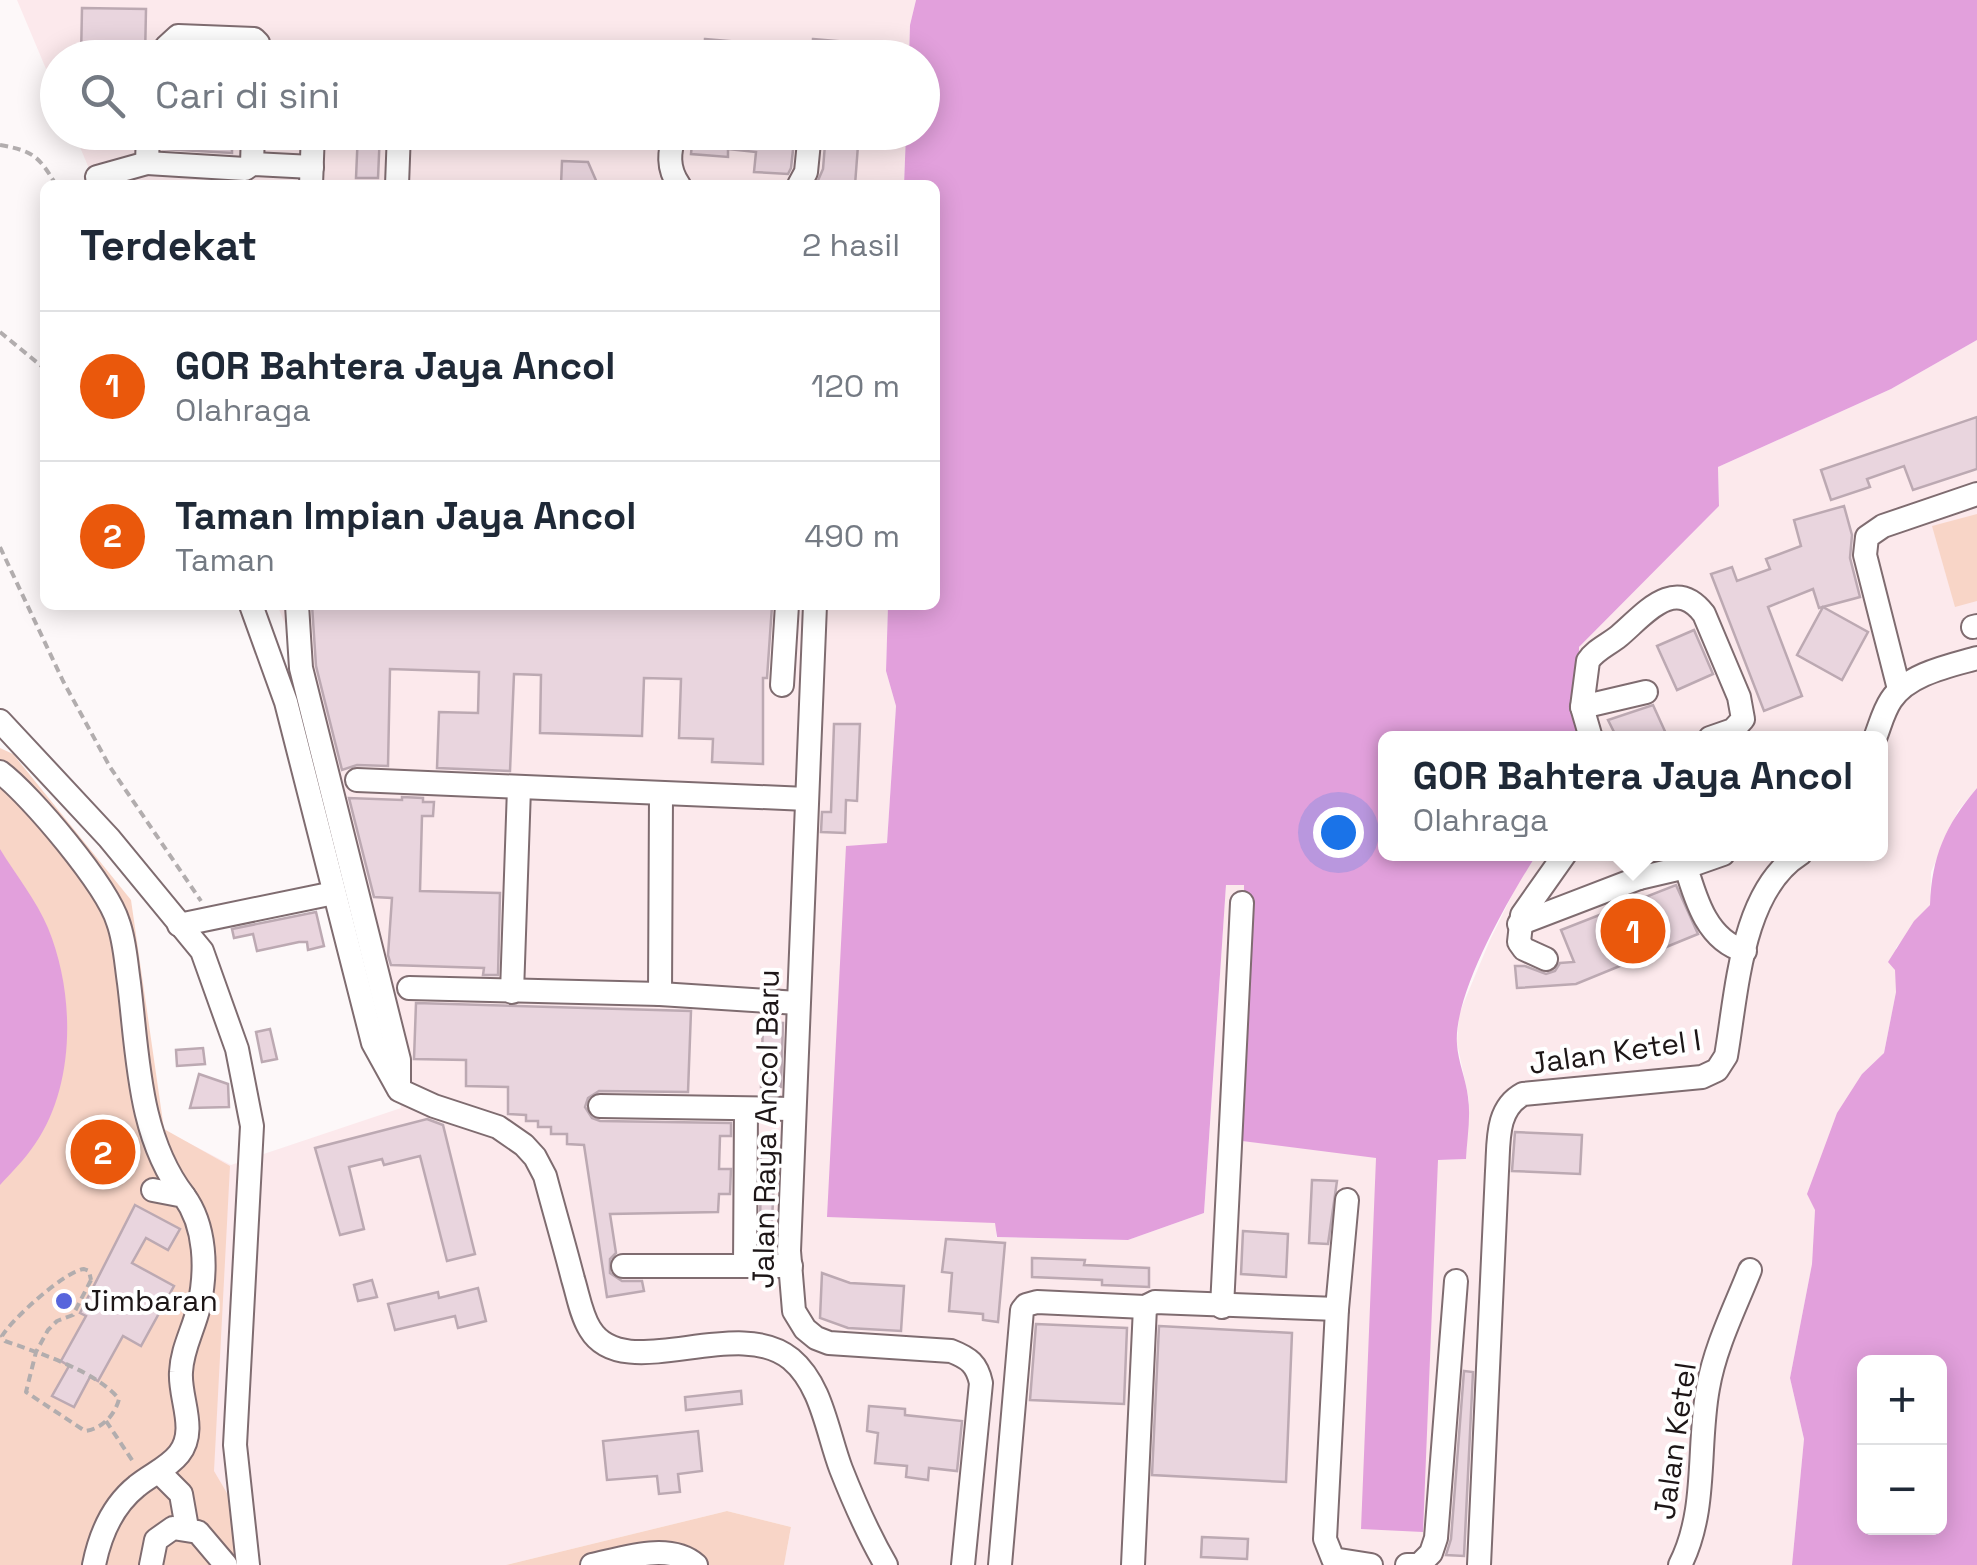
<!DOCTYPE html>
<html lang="id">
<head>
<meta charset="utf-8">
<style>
  :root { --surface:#fff; --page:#f6f6f7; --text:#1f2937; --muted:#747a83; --line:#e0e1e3; --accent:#ea580c }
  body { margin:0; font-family:"Space Grotesk",sans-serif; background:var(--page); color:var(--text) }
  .controls { position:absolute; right:30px; bottom:30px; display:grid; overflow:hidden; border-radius:15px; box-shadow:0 5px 25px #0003 }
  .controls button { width:90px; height:90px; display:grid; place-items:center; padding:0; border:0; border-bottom:2px solid var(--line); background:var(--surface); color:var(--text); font:50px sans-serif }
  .you { position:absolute; left:1338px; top:832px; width:35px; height:35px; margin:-25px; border:8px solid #fff; border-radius:50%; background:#1a73e8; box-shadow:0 0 0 15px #1a73e833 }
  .badge { display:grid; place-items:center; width:65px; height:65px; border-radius:50%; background:var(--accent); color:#fff; font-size:32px; font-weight:700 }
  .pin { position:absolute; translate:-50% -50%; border:5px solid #fff; box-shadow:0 2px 10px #0006 }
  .popup { position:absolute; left:1378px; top:731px; width:510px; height:130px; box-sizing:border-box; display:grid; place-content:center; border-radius:15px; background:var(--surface); filter:drop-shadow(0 2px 8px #0005); font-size:32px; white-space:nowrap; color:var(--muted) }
  .popup b { font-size:38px; color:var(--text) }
  .popup::after { content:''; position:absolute; left:50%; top:100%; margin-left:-20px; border:20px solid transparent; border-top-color:var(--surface) }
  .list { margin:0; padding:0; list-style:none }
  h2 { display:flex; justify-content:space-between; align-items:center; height:130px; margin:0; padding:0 40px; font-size:42px }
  h2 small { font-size:32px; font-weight:400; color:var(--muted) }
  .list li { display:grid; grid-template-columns:65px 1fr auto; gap:30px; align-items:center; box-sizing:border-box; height:150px; padding:0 40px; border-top:2px solid var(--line) }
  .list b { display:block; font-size:38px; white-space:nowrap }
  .list p { margin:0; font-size:32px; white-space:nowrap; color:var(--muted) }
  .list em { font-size:32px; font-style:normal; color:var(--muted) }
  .icon { flex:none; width:55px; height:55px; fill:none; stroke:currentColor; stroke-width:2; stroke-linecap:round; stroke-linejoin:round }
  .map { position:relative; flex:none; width:1977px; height:1565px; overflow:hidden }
  .search { position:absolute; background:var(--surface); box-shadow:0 5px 25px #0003; left:40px; top:40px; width:900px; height:110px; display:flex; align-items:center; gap:25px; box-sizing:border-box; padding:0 35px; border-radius:55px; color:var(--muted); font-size:38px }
  .panel { position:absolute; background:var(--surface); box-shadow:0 5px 25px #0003; left:40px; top:180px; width:900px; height:430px; border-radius:15px }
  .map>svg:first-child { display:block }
</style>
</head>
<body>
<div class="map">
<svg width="1977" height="1565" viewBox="0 0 1977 1565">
  <rect width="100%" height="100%" fill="#fdf8f9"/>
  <g fill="#fce9ec">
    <polygon points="17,0 916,0 910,25 909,57 58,58 57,95"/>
    <polygon points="74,133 906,133 904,185 96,185"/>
    <polygon points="1977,340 1977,788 1958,811 1931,872 1930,905 1896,948 1896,992 1884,1053 1862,1074 1815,1210 1812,1264 1790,1378 1804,1439 1792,1565 784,1565 791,1527 727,1511 506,1565 0,1565 164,1130 231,1165 401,1108 292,640 277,605 888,605 886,671 896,706 887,844 847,846 996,1223 996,1237 1128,1240 1204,1213 1226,884 1245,885 1242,1141 1438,1160 1466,1159 1469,1100 1457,1043 1459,1014 1490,940 1517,885 1537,854 1880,854 1880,738 1578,738 1579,647 1719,506 1718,467 1891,389"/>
  </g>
  <g fill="#f8d5c7">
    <polygon points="1977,514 1977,601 1955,607 1932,526"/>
    <polygon points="0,748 13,754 131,900 164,1129 230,1166 214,1471 231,1500 248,1565 0,1565"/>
    <polygon points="727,1511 791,1527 784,1565 506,1565"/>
  </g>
  <g fill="#e2a0dc" fill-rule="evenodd">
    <path d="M916 0H1977V340L1891 389 1718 467 1719 506 1579 647 1578 738H1386V854H1537C1510 896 1453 994 1457 1044 1458 1062 1466 1079 1468 1097 1471 1117 1467 1139 1466 1159L1438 1160 1423 1532 1361 1529 1376 1158 1242 1141 1244 885H1226L1204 1213 1128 1240 997 1237 995 1223 827 1217 846 846 887 843 896 706 886 671 888 605H935V185H904L906 133 922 132V58L909 57 910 25Z"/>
    <path d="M1977 788V1565H1792L1804 1439 1790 1378 1812 1264 1815 1210 1807 1194 1837 1113 1862 1074 1884 1053 1896 992 1895 970 1888 962 1914 921 1930 905C1932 856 1945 826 1977 788ZM1864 1362H1940V1528H1864Z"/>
    <path d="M0 849C15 874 37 901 48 928 75 993 76 1085 35 1144 25 1159 12 1172 0 1185Z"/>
  </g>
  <g fill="#e9d5de" stroke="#bca9b2" stroke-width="2.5">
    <polygon points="82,8 146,9 145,58 81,58"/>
    <polygon points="705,39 800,47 800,58 704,58"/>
    <polygon points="813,39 847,42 846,58 812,58"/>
    <polygon points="163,132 232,132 232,153 163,149"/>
    <polygon points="358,132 380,132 378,178 356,178"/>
    <polygon points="693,132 795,132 791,168 788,174 754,172 756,152 728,149 728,157 691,154"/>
    <polygon points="826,132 859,132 855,185 816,185 823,169"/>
    <polygon points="562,161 588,162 598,185 561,185"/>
    <polygon points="1977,417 1977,469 1913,490 1904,466 1867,479 1870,487 1831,500 1821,470"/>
    <polygon points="1844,506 1852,535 1850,558 1860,597 1819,608 1813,589 1768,607 1802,696 1764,711 1711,574 1732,567 1737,581 1770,569 1766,559 1801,546 1794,520"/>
    <polygon points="312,605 772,606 767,678 763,678 763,764 712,762 713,739 679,738 681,679 644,678 642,736 540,733 541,675 514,674 510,771 437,768 439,712 478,713 479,672 390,669 388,766 357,765 342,770 316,666"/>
    <polygon points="1823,607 1868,632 1842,680 1797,655"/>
    <polygon points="1694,630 1713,674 1677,690 1657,646"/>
    <polygon points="1653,705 1668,738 1617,738 1608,720"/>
    <polygon points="834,724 860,724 857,801 846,800 845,833 821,832 822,812 831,812"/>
    <polygon points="402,797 423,798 423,802 434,802 433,816 422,816 420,891 500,893 498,975 483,975 484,968 391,965 388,955 392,898 374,897 349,798 402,800"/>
    <polygon points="1676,885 1698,934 1576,984 1517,988 1515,966 1525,966 1546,974 1555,971 1560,963 1574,962 1561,930"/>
    <polygon points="316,912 324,946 308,950 307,942 299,942 257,951 253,934 234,938 232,929"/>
    <polygon points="416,1003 691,1011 688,1092 599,1091 588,1098 585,1107 592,1118 600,1121 731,1123 731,1136 720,1136 719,1169 731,1169 730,1194 719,1194 718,1212 610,1214 616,1253 610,1259 610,1273 622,1281 642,1281 644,1291 607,1297 584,1145 567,1144 567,1134 551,1134 551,1127 538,1127 538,1121 526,1121 526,1115 508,1114 508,1087 466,1086 466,1060 414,1059"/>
    <polygon points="763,1022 783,1023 781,1087 761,1087"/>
    <polygon points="270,1029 277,1059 262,1062 256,1032"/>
    <polygon points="203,1048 205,1064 177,1066 176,1050"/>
    <polygon points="199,1074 228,1084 229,1107 190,1108"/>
    <polygon points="427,1119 443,1125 475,1254 447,1261 420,1156 384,1165 382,1159 349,1167 364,1229 340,1235 315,1148"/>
    <polygon points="1515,1132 1582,1135 1580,1174 1512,1171"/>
    <polygon points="761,1143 776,1144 771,1239 760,1238"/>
    <polygon points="1312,1180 1337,1181 1328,1244 1309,1243"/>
    <polygon points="135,1205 180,1229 168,1250 146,1238 132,1263 174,1286 141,1346 123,1336 98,1381 90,1377 74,1407 52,1396 69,1366 61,1361 86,1316 80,1313"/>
    <polygon points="1243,1231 1288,1234 1286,1277 1241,1274"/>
    <polygon points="946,1239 1005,1243 998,1322 983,1320 983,1314 949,1311 952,1273 942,1272"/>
    <polygon points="1032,1258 1085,1260 1084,1265 1149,1268 1149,1287 1102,1285 1102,1280 1032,1277"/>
    <polygon points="822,1273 850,1283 904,1286 901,1331 848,1328 820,1318"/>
    <polygon points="372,1280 377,1297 358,1301 354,1285"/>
    <polygon points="478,1288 486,1321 458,1328 455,1316 395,1330 388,1304 438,1292 439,1298"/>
    <polygon points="1036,1324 1127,1328 1124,1404 1030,1400"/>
    <polygon points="1159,1326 1292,1333 1286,1482 1152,1475"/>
    <polygon points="1464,1371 1473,1372 1464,1556 1446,1555 1451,1539"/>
    <polygon points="741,1391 742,1404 686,1410 685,1397"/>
    <polygon points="869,1406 905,1409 905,1415 962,1421 957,1471 929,1468 928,1480 906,1477 907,1466 875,1463 878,1433 867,1431"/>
    <polygon points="698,1431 702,1471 678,1474 680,1492 659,1494 657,1476 607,1480 603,1441"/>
    <polygon points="1202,1537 1248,1539 1247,1559 1201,1557"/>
  </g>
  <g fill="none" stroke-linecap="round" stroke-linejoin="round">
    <g stroke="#7f6c70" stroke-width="26">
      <g id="minor">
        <polyline points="164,58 166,47 178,36 254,39 258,43 257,58"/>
        <path d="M675 132C669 152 667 168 679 185"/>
        <polyline points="147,163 245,169 252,164 312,167"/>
        <polyline points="252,164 253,132"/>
        <polyline points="97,177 147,163 148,132"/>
        <polyline points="311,185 313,132"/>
        <polyline points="397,185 399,132"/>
        <polyline points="799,185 806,172 810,132"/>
        <path d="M251 605 286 702 373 1043 399 1090 434 1106 498 1127 524 1145 535 1157 545 1176C554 1210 564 1244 573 1279 578 1295 581 1315 590 1329 624 1386 736 1314 791 1359 822 1385 827 1432 841 1469 854 1502 868 1534 886 1565"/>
        <polyline points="297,605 301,668 399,1060 399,1084"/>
        <path d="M815 605 789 1251 794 1311 805 1329 816 1338 829 1343 951 1351C969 1358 977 1364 981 1383L963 1565"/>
        <polyline points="1973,627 1977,626"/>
        <polyline points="782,685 787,605"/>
        <polyline points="1899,689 1865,555 1867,537 1883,526 1977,494"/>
        <path d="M1646 692 1582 707 1588 661C1595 650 1608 645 1619 636 1644 615 1674 575 1704 614L1739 697 1743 719 1733 730 1710 738"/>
        <polyline points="1582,707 1591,738"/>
        <polyline points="0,721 109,838 202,951 237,1049 252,1126 235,1445 248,1565"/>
        <path d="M1875 738C1880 726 1883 712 1891 700 1908 674 1949 666 1977 658"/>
        <path d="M0 772C31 795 107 886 118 922 125 941 126 963 129 983 138 1055 138 1136 184 1196"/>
        <polyline points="357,780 807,799"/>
        <polyline points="1630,854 1639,878 1686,867"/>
        <path d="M1723 854 1686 867C1696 901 1708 941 1745 951"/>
        <polyline points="1519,924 1639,878"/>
        <polyline points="179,925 334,893"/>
        <polyline points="1546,959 1524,949 1519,942 1522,915 1565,854"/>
        <polyline points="409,988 660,994 798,1003"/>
        <polyline points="512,992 519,788"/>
        <polyline points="660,994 661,795"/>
        <polyline points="600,1106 794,1109"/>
        <polyline points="623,1266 791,1266"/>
        <polyline points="745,1266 746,1109"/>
        <polyline points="1222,1307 1242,903"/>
        <polyline points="1337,1309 1325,1539 1333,1559 1371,1565"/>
        <polyline points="159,1472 181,1494 187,1528"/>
        <path d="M94 1565C100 1535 112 1506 137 1486 150 1475 168 1468 179 1454 198 1430 179 1398 181 1372 182 1348 194 1329 199 1306 207 1270 206 1226 184 1196L153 1190"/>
        <polyline points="151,1565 156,1540 173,1528 198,1532 226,1565"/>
        <path d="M592 1565C624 1558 670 1542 696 1565"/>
        <polyline points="1000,1565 1022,1310 1026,1305 1037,1302 1145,1307"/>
        <polyline points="1133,1565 1145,1307 1155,1302 1337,1309 1347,1200"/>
        <polyline points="1407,1565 1419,1565 1431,1553 1436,1538 1456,1281"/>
        <path d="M1479 1565 1497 1171C1499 1143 1495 1109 1523 1094L1702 1077 1717 1070 1726 1056C1737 993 1741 891 1800 854"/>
        <path d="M1680 1565C1708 1510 1697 1447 1708 1388 1715 1347 1735 1308 1750 1270"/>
      </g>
    </g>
    <g stroke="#b2adae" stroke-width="4" stroke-dasharray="8 5" stroke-linecap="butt">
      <path d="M0 145C33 151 39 156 56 185"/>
      <polyline points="0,332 45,369"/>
      <polyline points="0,547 63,681 110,767 201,901"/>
      <path d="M91 1280 73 1315 57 1321 48 1330 36 1352 26 1392 85 1431C102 1429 115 1415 119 1399 96 1371 39 1353 5 1341L2 1336C12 1319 65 1271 84 1269L89 1271 91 1280"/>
      <polyline points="106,1421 134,1463"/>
    </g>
    <use href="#minor" stroke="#fff" stroke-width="22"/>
  </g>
  <circle fill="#5765dc" stroke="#fff" stroke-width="4" cx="64" cy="1301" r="10"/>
  <g text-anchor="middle" stroke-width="8" stroke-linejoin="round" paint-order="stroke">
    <g font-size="30" fill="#1d1617" stroke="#fff">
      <text transform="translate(1615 1052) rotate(-8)" y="10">Jalan Ketel I</text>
      <text transform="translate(766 1129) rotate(-89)" y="10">Jalan Raya Ancol Baru</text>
      <text transform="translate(1675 1441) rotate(-82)" y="10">Jalan Ketel</text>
    </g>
    <g font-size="30" fill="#1d1617" stroke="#fff" text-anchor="start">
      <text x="84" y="1311">Jimbaran</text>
    </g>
  </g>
</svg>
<div class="controls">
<button>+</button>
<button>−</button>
</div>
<div class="you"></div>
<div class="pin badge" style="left:1633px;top:931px">1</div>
<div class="popup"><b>GOR Bahtera Jaya Ancol</b>Olahraga</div>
<div class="pin badge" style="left:103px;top:1152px">2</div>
<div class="search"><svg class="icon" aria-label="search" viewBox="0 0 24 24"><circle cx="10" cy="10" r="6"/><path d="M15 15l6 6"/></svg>Cari di sini</div>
<section class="panel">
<h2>Terdekat<small>2 hasil</small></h2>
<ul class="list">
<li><span class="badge">1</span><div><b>GOR Bahtera Jaya Ancol</b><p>Olahraga</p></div><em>120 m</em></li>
<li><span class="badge">2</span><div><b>Taman Impian Jaya Ancol</b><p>Taman</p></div><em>490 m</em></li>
</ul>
</section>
</div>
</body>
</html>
